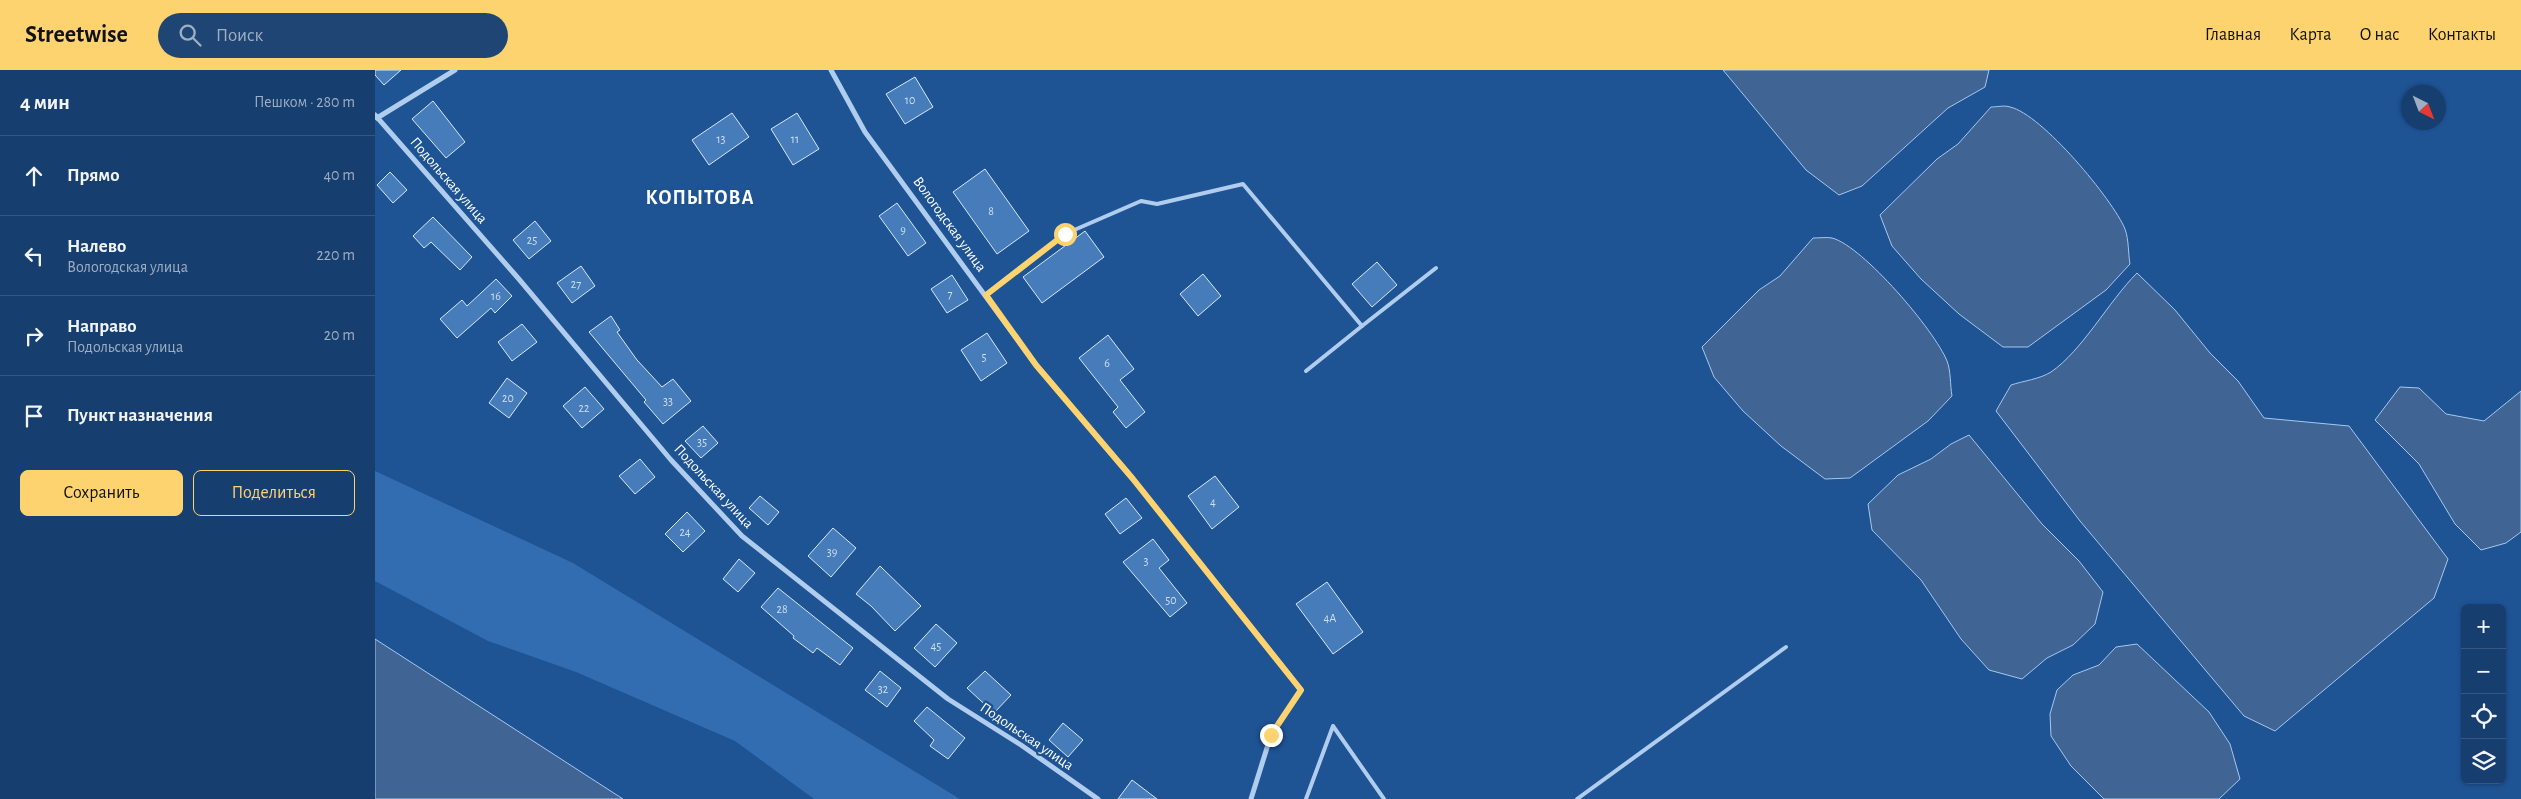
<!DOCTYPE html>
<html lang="ru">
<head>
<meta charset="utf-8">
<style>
  :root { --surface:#163e6f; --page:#1f4574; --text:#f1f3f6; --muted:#9eaec3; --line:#355782; --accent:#fdd370 }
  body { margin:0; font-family:"Alegreya Sans",sans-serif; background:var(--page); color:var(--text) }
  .controls { position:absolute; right:15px; bottom:15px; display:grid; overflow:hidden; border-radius:8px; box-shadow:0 1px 4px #0004 }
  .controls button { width:45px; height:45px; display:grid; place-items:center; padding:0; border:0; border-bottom:1px solid var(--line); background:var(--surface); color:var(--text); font:25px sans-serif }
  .compass { position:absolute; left:2026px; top:15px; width:45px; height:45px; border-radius:50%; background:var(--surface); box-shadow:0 1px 4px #0004; rotate:138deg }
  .stop { position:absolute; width:15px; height:15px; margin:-11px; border:4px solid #fdd370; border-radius:50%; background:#fff }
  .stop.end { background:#fdd370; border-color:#fff; box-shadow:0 1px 5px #0008 }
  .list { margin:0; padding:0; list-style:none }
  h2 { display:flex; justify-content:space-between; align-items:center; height:65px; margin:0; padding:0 20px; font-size:21px }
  h2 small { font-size:16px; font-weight:400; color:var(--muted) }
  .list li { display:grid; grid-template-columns:32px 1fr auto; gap:15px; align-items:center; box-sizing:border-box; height:80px; padding:0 20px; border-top:1px solid var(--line) }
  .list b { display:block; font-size:19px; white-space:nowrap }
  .list p { margin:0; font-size:16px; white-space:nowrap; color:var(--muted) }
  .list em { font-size:16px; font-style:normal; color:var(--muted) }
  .actions { display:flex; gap:10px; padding:15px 20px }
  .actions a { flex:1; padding:11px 0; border:1px solid var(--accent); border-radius:8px; text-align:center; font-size:18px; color:var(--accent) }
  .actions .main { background:var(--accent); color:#111 }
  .icon { flex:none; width:28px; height:28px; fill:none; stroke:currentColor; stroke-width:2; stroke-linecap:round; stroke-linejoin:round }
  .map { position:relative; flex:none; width:2146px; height:729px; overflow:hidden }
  header { display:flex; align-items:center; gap:30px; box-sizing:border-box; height:70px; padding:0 25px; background:var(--accent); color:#111 }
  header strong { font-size:24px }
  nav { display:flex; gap:28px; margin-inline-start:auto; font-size:18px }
  .search { width:350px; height:45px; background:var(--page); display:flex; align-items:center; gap:12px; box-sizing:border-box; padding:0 18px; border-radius:28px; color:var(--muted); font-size:19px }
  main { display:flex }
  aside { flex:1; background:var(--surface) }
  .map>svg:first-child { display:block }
</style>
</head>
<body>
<header>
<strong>Streetwise</strong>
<div class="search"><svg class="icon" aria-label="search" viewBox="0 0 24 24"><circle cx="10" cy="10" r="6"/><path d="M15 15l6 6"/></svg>Поиск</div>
<nav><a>Главная</a><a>Карта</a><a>О нас</a><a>Контакты</a></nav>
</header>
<main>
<aside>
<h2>4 мин<small>Пешком · 280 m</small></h2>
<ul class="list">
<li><svg class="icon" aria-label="ahead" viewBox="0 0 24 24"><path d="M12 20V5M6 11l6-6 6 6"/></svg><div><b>Прямо</b></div><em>40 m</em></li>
<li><svg class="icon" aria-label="left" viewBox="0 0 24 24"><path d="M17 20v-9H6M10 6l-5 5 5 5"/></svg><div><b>Налево</b><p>Вологодская улица</p></div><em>220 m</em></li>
<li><svg class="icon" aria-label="right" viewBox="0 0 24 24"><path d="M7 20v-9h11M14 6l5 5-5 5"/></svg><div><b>Направо</b><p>Подольская улица</p></div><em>20 m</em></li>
<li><svg class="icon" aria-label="arrive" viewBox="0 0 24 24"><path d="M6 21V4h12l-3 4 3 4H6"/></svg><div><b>Пункт назначения</b></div></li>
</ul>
<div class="actions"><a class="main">Сохранить</a><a>Поделиться</a></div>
</aside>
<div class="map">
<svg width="2146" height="729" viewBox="0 0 2146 729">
  <rect width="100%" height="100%" fill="#1e5394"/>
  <polygon fill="#326db1" points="0,401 198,493 585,729 439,729 360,671 201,602 113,571 0,511"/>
  <g fill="#406594" stroke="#a4c8f0">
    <polygon points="1348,0 1614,0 1610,17 1573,38 1487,116 1464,125 1431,100"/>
    <path d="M1616 37C1622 37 1630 35 1635 37 1667 44 1738 130 1750 159 1754 170 1753 183 1755 194L1731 220 1653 277H1628L1584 244 1546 209 1517 176 1505 145 1562 89 1583 74Z"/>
    <path d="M1438 168C1444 168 1452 167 1457 168 1488 176 1560 261 1572 291 1576 301 1575 315 1577 326L1553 351 1475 408 1450 409 1406 376 1368 341 1339 307 1327 277 1384 220 1405 206Z"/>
    <path d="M1762 203 1800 240 1835 283 1863 311 1889 348 1974 356 2073 489 2059 528 1900 661 1869 646 1705 451 1621 341 1636 315C1648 311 1665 309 1676 302 1707 281 1734 231 1762 203Z"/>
    <polygon points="2025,317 2044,318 2071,344 2109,351 2146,321 2146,462 2131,473 2106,480 2080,454 2044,394 2000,350"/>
    <polygon points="1594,365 1667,454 1704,491 1728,522 1720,554 1698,575 1672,588 1647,609 1614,600 1586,569 1546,510 1497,460 1493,434 1523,405 1556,389 1576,374"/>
    <polygon points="0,569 248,729 0,729"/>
    <polygon points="1762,574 1834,642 1855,674 1865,709 1844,729 1729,729 1696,696 1676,666 1675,644 1682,620 1698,605 1724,595 1741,577"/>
  </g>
  <g fill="#467cba" stroke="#d6e7fa">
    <polygon points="0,0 26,0 9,15 0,5"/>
    <polygon points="540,7 558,37 530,54 511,24"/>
    <polygon points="58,31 90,72 71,88 37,49"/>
    <polygon points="357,43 374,67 334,95 317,70"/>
    <polygon points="422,43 444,79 418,95 396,59"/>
    <polygon points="610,99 654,161 622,184 578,122"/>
    <polygon points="15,102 32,120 18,133 2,115"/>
    <polygon points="522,133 551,173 533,186 504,146"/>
    <polygon points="58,147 97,187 85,200 56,172 49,178 38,166"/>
    <polygon points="160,151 176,171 154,189 138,170"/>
    <polygon points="710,161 729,187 667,233 648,207"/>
    <polygon points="1002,192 1022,215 997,237 977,214"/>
    <polygon points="206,196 220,216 197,233 182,213"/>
    <polygon points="828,204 846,226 823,246 805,224"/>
    <polygon points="577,205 593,230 572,243 556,219"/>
    <polygon points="121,209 137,226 120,243 116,238 82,268 65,249 87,230 92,236"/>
    <polygon points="236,246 245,260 242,262 262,290 287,317 298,309 316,331 288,354 269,332 271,330 214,262"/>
    <polygon points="147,254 162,272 137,291 123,272"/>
    <polygon points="612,263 632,293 606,311 586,280"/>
    <polygon points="733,265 759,299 745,310 770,342 751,358 738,342 743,337 704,288"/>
    <polygon points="132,308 152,323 134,348 114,333"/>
    <polygon points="210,317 229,339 207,358 188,336"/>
    <polygon points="328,356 343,373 326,388 310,371"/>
    <polygon points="265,389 280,407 260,424 244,406"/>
    <polygon points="840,406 864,437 837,459 813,426"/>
    <polygon points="385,426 404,442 393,455 374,438"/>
    <polygon points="751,428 767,448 745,464 730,444"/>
    <polygon points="312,442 330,461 308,482 290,464"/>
    <polygon points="458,458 481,478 456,507 433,486"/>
    <polygon points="778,469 794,490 784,498 812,533 795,547 748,492"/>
    <polygon points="364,489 380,503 363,522 348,509"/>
    <polygon points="505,496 546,536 520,561 496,536 481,524"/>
    <polygon points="952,512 988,562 958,584 921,534"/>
    <polygon points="403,518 478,578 465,595 442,578 438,583 418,568 419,566 386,537"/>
    <polygon points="561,554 582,573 560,597 539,578"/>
    <polygon points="505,601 526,618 512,637 490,620"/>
    <polygon points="610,601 636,625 619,643 592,618"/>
    <polygon points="552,637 590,668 573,689 555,676 559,670 539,651"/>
    <polygon points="688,653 708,670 693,687 674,670"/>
    <polygon points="757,710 782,729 743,729"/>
  </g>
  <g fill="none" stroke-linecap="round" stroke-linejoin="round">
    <g stroke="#b0cdee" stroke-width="4">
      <polyline points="611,225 690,164 766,131 782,134 868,114 987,256 1061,198"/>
      <polyline points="931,301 987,256"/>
      <polyline points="931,729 958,656 1009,729"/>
      <polyline points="1202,729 1411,577"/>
    </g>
    <g stroke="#b0cdee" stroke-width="5">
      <polyline points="456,0 490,62 661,295 758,409 926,620 896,665 876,729"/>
      <polyline points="0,45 143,208 296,390 367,466 573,629 646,675 723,729"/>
      <polyline points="2,48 80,0"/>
    </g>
  </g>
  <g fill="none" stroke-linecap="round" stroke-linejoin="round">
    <polyline stroke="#fdd370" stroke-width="6" points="690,164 611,225 661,295 758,409 926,620 896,665"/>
  </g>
  <g text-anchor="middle" stroke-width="4.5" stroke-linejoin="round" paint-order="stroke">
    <g font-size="12" fill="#d1deee">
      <text x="535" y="34">10</text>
      <text x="346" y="73">13</text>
      <text x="420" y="73">11</text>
      <text x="616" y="145">8</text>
      <text x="528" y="164">9</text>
      <text x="157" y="174">25</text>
      <text x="201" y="218">27</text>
      <text x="575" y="228">7</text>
      <text x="121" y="230">16</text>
      <text x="609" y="291">5</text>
      <text x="732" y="297">6</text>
      <text x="133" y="332">20</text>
      <text x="293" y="335">33</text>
      <text x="209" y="342">22</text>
      <text x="327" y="376">35</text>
      <text x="838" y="436">4</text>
      <text x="310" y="466">24</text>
      <text x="457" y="486">39</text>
      <text x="771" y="495">3</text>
      <text x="796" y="534">50</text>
      <text x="407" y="543">28</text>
      <text x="955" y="552">4А</text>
      <text x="561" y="580">45</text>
      <text x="508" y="623">32</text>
    </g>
    <g font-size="15" fill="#fff" stroke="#1e5394">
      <text transform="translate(74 110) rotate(49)" y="5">Подольская улица</text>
      <text transform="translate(575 154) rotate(54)" y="5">Вологодская улица</text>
      <text transform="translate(339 416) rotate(47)" y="5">Подольская улица</text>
      <text transform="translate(652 666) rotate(34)" y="5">Подольская улица</text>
    </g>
    <g font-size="20" font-weight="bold" letter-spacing="1" fill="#fff" stroke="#1e5394">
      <text x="325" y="134">КОПЫТОВА</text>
    </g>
  </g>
</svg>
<div class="controls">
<button>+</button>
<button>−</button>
<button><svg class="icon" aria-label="locate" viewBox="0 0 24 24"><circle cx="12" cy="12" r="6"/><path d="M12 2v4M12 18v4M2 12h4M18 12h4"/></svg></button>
<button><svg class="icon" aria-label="layers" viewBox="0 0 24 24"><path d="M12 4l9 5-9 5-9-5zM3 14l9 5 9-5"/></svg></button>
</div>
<svg class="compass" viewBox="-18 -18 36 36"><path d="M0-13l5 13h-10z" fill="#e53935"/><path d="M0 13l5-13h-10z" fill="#9eaec3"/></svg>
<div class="stop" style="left:690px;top:164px"></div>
<div class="stop end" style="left:896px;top:665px"></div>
</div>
</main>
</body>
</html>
